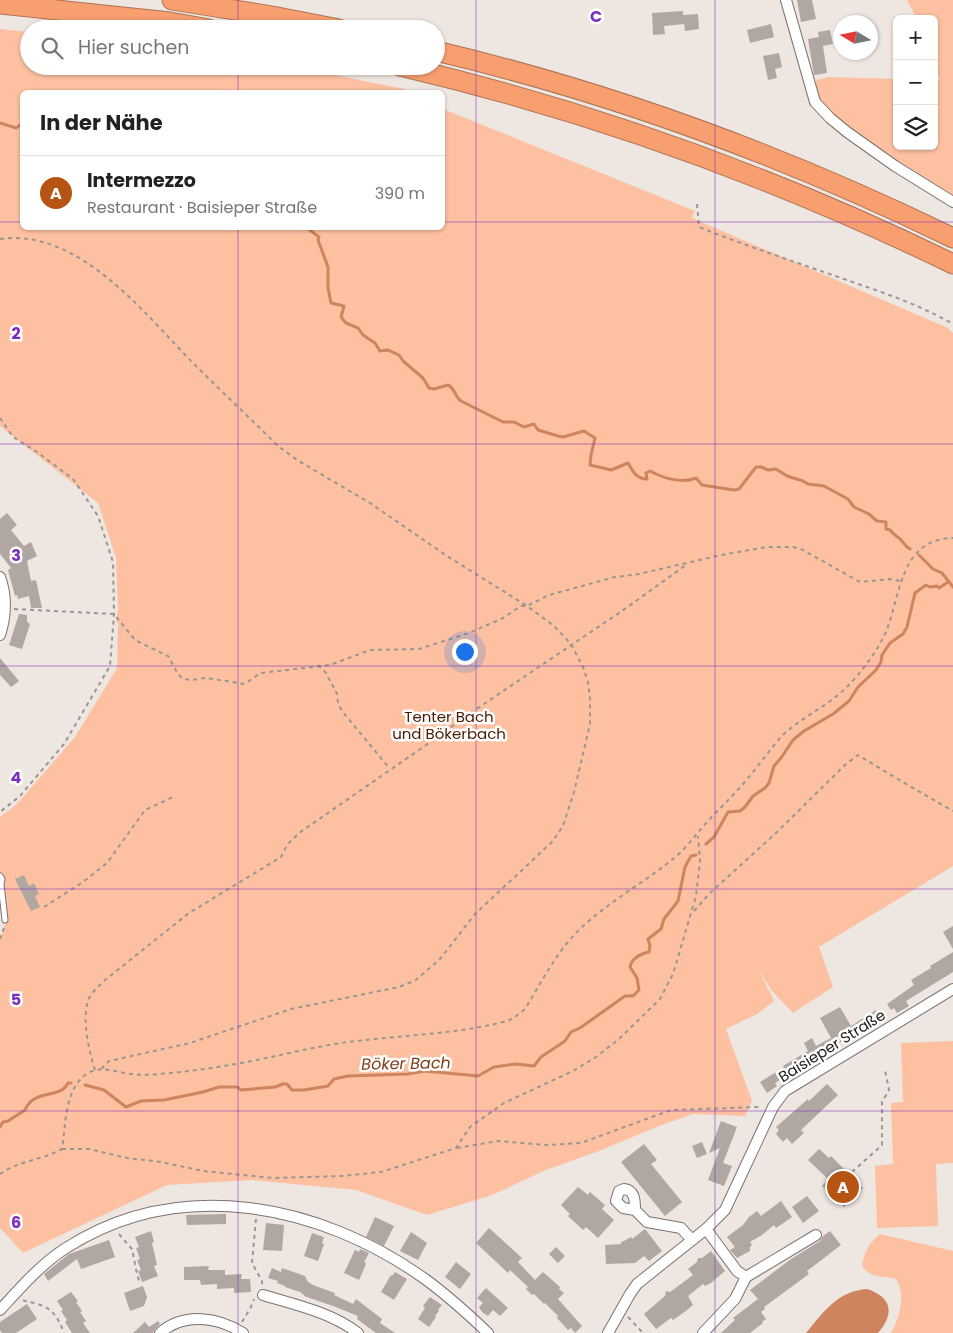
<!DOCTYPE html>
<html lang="de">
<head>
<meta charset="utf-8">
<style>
  :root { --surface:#fff; --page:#f6f6f6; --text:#222; --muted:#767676; --line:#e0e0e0; --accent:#b55413 }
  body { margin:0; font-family:Poppins,sans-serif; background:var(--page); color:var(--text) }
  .controls { position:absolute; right:15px; top:15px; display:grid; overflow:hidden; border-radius:8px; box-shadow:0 1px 4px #0004 }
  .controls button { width:45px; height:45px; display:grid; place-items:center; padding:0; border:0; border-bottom:1px solid var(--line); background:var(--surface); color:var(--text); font:25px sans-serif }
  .compass { position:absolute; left:833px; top:15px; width:45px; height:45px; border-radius:50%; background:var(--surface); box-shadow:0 1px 4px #0004; rotate:280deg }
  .you { position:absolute; left:464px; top:651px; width:18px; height:18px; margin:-12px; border:4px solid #fff; border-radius:50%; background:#1a73e8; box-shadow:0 0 0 8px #1a73e833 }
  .badge { display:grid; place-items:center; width:32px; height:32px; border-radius:50%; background:var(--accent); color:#fff; font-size:16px; font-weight:700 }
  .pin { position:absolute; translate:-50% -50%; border:2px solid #fff; box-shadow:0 1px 5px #0006 }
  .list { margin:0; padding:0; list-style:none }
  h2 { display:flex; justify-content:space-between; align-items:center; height:65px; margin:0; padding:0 20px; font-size:21px }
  h2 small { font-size:16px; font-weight:400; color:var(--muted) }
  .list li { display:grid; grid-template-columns:32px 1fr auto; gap:15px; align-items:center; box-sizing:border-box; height:75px; padding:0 20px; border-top:1px solid var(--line) }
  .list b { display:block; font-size:19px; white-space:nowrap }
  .list p { margin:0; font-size:16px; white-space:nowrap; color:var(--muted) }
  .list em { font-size:16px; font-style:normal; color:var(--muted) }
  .icon { flex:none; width:28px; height:28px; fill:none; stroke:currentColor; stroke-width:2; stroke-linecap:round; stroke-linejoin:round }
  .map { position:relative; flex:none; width:953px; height:1333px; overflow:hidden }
  .search { position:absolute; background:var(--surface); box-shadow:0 1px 4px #0004; left:20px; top:20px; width:425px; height:55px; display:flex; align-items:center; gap:12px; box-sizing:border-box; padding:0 18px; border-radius:28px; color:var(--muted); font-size:19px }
  .panel { position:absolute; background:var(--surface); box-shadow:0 1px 4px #0004; left:20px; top:90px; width:425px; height:140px; border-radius:8px }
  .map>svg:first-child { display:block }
</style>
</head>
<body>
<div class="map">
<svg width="953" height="1333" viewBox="0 0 953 1333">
  <rect width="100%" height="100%" fill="#eee6e1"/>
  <g fill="#fdc0a1">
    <polygon points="907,0 953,0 953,197 895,166 815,102 816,80 829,77 897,79 897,146 934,146 934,80 940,80 934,68 934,19 917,19"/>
    <polygon points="0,29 29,32 29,66 290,66 404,89 410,92 22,92 22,228 442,228 443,109 695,211 692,218 948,328 953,333 953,866 819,947 833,987 793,1013 772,991 759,970 774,1001 757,1014 726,1029 752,1101 745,1116 693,1114 659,1126 599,1151 546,1170 492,1195 427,1215 356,1190 252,1180 167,1185 23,1253 0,1228 0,939 6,921 0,906 0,817 17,804 75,737 117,668 118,623 116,622 118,608 116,558 98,503 0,426"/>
    <polygon points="953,1041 953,1163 936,1164 938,1226 877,1228 875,1166 893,1164 891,1103 903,1102 901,1043"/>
    <path d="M880 1234 953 1251V1333H891C900 1318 906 1293 896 1279 882 1275 869 1279 862 1265 865 1251 869 1243 880 1234Z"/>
  </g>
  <path fill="#ce855e" d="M867 1289C892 1297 895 1314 878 1333H806C823 1313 837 1291 867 1289Z"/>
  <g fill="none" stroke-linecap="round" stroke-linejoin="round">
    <g stroke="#ce855e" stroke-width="3">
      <polyline points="0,123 16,128 22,124"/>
      <path d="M307 228 319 237 318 240 328 267V288L331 303 344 306 341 317 346 323 358 328 363 335 375 343 380 351 388 350 399 355 403 361 423 378 429 388 434 389 448 385C455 388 455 397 461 401L503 422H514L524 427 534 424 538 430 558 436 563 437 584 431 595 438 591 455 590 465 611 470 628 463C633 471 636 479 647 479L646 473 650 471C663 478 682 484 696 478L702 485 734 490 739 489 756 467H761L768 470 776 469 787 476 803 481 808 484 824 486 848 499 854 507 869 514 877 521 886 522V529L890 530C893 534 895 535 899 538 903 541 904 546 910 549"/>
      <polyline points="919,555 933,569 942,573 953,587"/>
      <polyline points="706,844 714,837 728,812 740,811 745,807 753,796 765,788 769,783 774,766 781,758 793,740 804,731 833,714 849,701 858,687 876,670 881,662 882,655 890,643 903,634 907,627 915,593 926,585 930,587 937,586 939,588 948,582"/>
      <path d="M85 1085 104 1090 126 1107 141 1101 164 1100 203 1092 219 1087H237L241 1090 275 1087 283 1084H287L292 1090H304L328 1086 334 1079 348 1076 408 1074 425 1071 478 1076 494 1067 516 1064 534 1066 541 1057 565 1041 571 1032 580 1028 625 996H633L639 990 637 978 630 967C632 958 640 954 649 952L650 946 648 939 661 929 664 919 678 901 685 867 691 856 696 855"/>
      <path d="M0 1127 3 1122 8 1121 25 1110C34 1088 60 1100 68 1083H71"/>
    </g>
  </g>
  <g fill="#b0a7a3">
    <polygon points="797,0 812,0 816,19 801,22"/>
    <polygon points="683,11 683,15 698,14 699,29 685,31 684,24 664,26 665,34 653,35 652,13"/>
    <polygon points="771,24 774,37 750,43 747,30"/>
    <polygon points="830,30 833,44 823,46 827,73 814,75 808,39 819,37 818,32"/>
    <polygon points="779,53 782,67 775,69 777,78 768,80 763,56"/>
    <polygon points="7,513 17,525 11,530 24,546 31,542 37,556 27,561 31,581 36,580 42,608 31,608 29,596 18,599 17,595 15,596 8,570 11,568 0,554 0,519"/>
    <polygon points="19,614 27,615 27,622 30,624 22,649 9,645"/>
    <polygon points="0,658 19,681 11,687 0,675"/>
    <polygon points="24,875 29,886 34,883 39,894 35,896 40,907 31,911 15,879"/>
    <polygon points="953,926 953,949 943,932"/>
    <polygon points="953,952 953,972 906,1001 909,1006 897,1013 894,1008 891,1010 887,1004 914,985 911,980 931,968 930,966"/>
    <polygon points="840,1007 851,1026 876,1010 883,1022 870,1029 868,1026 842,1041 825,1052 827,1055 815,1062 814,1060 775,1083 777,1086 767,1093 760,1082 784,1067 783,1066 808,1051 804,1043 812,1038 816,1046 831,1038 820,1018"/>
    <polygon points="827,1084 838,1095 801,1130 804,1133 792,1144 787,1138 783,1142 776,1134 779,1130 776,1127 808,1099 809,1101"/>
    <polygon points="721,1121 737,1127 723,1163 732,1166 724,1186 708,1180 720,1148 709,1153"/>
    <polygon points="702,1142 707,1154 697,1158 692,1146"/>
    <polygon points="644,1144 657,1160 651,1164 682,1202 665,1216 621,1162"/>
    <polygon points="819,1149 829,1158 831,1156 863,1188 844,1207 822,1186 828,1179 808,1160"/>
    <polygon points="578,1187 588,1195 590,1192 605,1205 602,1209 614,1220 598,1238 586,1227 583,1230 568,1216 570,1214 561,1205"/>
    <polygon points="807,1196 819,1211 803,1223 792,1207"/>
    <polygon points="781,1201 792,1217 776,1228 774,1225 762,1235 750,1242 752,1245 750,1247 750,1251 737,1258 730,1250 735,1247 727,1237 743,1225 749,1217 757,1211 761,1216"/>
    <polygon points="226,1214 226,1224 187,1225 186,1215"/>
    <polygon points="375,1217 394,1226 384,1246 366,1237"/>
    <polygon points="266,1223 284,1225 282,1251 263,1250"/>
    <polygon points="489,1228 522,1258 518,1262 535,1280 543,1272 560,1287 559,1289 564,1293 558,1299 582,1326 575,1333 571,1328 568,1330 557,1318 558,1316 545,1303 544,1304 534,1294 532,1295 526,1289 528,1287 510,1270 508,1273 476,1243"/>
    <polygon points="645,1229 662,1251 649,1261 644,1256 635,1263 606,1264 605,1245 621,1244 621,1242 624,1241 631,1237 632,1239"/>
    <polygon points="151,1231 154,1242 152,1243 157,1265 154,1266 158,1276 142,1282 138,1271 141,1270 137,1260 140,1259 136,1248 139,1247 135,1237"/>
    <polygon points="830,1231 841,1245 807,1271 809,1274 764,1307 765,1309 761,1312 766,1319 762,1322 763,1323 750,1333 721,1333 735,1320 733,1318 758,1299 750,1290 791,1259 820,1241 823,1236"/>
    <polygon points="411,1232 427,1243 418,1260 400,1251"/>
    <polygon points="312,1233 324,1237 322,1243 324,1244 322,1250 318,1261 304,1256"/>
    <polygon points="109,1240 115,1257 81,1269 77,1259 48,1281 44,1274 69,1254"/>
    <polygon points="556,1247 565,1256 558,1263 549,1254"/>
    <polygon points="360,1249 369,1253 364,1262 366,1263 364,1269 359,1280 344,1273 355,1250 359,1252"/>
    <polygon points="711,1251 725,1271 711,1283 705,1286 703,1284 688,1296 693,1305 686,1311 673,1320 671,1318 656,1329 644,1314 665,1296 666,1291 670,1292 693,1275 688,1269 697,1262 698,1258 702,1258"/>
    <polygon points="456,1262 471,1274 460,1289 445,1277"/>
    <polygon points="209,1266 208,1270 225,1270 225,1275 242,1274 241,1279 250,1279 251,1292 234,1293 234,1288 217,1289 217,1284 201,1285 200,1280 184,1280 184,1267"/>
    <polygon points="272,1268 281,1272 282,1268 305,1276 308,1282 313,1285 335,1293 334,1295 353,1304 356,1299 382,1319 380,1323 395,1333 376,1333 357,1319 358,1316 333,1306 304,1296 304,1295 300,1292 285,1287 285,1286 277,1283 278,1281 268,1278"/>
    <polygon points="395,1272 407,1279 394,1300 381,1292 391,1275 392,1276"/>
    <polygon points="143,1286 147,1297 144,1306 130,1311 124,1293"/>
    <polygon points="486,1288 508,1308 500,1316 493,1310 488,1316 482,1312 479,1307 483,1303 477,1298"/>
    <polygon points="71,1292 78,1301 76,1302 82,1311 80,1312 86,1321 83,1323 90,1333 72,1333 65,1322 67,1320 61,1311 63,1310 57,1301"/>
    <polygon points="430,1297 442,1305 438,1310 439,1311 435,1316 436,1317 429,1327 418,1319 425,1308 423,1306"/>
    <polygon points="27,1304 37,1319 16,1333 2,1333 0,1330 0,1322"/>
    <polygon points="158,1321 160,1324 154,1330 153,1333 133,1333 145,1322 149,1327"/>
  </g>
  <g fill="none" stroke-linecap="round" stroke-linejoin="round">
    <g stroke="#7a726e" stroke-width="7">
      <polyline id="lane" points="0,876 2,879 1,884 5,920"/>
    </g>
    <g stroke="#7a726e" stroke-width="12">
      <g id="street">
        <polyline points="786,0 815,102 830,118 847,132 895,166 953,202"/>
        <path d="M0 577C7 596 6 616 0 635"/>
        <path d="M635 1210C635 1201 635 1190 624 1189L619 1191 616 1201 623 1208 635 1210 647 1222 681 1228 692 1240"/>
        <polyline points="746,1277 816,1235"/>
        <path d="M263 1295C296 1305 330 1312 358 1333"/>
        <path d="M0 1310C20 1288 41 1264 66 1248 180 1175 320 1204 425 1279 447 1295 468 1314 488 1333"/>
        <path d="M160 1333C184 1312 218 1317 243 1333"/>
        <polyline points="608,1333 630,1294 637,1284 706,1229 725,1210 773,1107 785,1091 953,989"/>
        <polyline points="703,1333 735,1299 746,1277 737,1271 706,1229"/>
      </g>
    </g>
    <g stroke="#ae7354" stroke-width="21">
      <g id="highway">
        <polyline points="172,0 272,16 339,29"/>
        <polyline points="0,4 170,22 209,29"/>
        <path d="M436 51C614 93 789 158 953 238"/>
        <path d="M400 66C591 111 777 178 953 264"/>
      </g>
    </g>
    <g stroke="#9b9592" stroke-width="2" stroke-dasharray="4 4" stroke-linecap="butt">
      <path d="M697 204 699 227C751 248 805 265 858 284 891 295 923 307 953 324"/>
      <path d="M0 239C79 228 144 313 193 363 221 391 250 418 278 446L297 460 370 503 447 556 527 606 554 626 571 644 583 667 588 682 590 699V724L574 792 563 826 552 842 475 914 440 959 416 980 399 987 291 1009 190 1043 109 1061 101 1069"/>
      <polyline points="0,418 13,437 37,452 73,479 98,516 113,562 114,614 110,666 64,744 20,796 0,812"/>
      <path d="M14 609 114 614 135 640 168 656 178 674 183 679 192 680 205 678 234 682C245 688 251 678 261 673L330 665 370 650 419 649 469 633 503 618 521 606H527L549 595 615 577 639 574 721 555 767 547H793L801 549 860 582 891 579 900 581"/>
      <polyline points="318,665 326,673 337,694 338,703 342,711 390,769"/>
      <polyline points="44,907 83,882 107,863 145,810 173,797"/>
      <polyline points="694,911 709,894 776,833 846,764 858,755 896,778 953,811"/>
      <polyline points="0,939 4,928"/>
      <path d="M95 1070C89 1051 81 1018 89 998 93 991 99 986 105 980L189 913 281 857 287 845 299 833 429 743 469 714 622 611 686 565"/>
      <polyline points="457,1148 498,1141 546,1145 581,1143 671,1110 760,1107"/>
      <polyline points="62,1149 89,1149 127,1158 161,1162 203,1171 273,1178 342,1176 381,1172 456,1148 470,1127 504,1103 573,1071 596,1057 619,1039 660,999 673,974 696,896 700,861 698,836"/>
      <polyline points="852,1172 882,1145 882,1102 889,1090 885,1070"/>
      <path d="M0 1174C18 1161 42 1160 62 1149 66 1125 64 1088 88 1073 102 1065 118 1073 132 1074 141 1075 150 1075 159 1074 197 1071 234 1065 271 1057 299 1051 328 1044 357 1041 404 1035 457 1034 503 1022 512 1020 518 1015 525 1009 541 983 555 955 575 934 606 902 647 882 680 853 690 843 698 832 707 822 721 807 736 793 748 778 760 764 770 749 782 736 800 718 826 707 845 689 860 674 876 653 885 634 901 597 899 539 953 538"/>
      <polyline points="256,1219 252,1263 262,1281 262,1286"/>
      <polyline points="119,1234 132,1249 137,1274 140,1284"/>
      <path d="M23 1300C26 1302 30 1302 34 1303 52 1307 58 1317 64 1333"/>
      <polyline points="628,1317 643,1333"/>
      <polyline points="242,1322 251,1307 254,1299"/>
    </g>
    <use href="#lane" stroke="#fff" stroke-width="5"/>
    <use href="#street" stroke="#fff" stroke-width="10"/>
    <use href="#highway" stroke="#f89f70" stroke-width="19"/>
  </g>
  <path fill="none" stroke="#7b2cbf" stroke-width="1" stroke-opacity="0.55" d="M238 0V29M476 0V1333M715 0V1333M238 66V92M0 222H22M442 222H953M238 228V1333M0 444H953M0 666H953M0 889H953M0 1111H953"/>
  <g text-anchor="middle" stroke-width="5" stroke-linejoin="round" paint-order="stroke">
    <g font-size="15" fill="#481a00" stroke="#fff">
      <text x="449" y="722">Tenter Bach<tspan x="449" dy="17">und Bökerbach</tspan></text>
    </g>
    <g font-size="15" fill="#24211f" stroke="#fff">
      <text transform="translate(832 1046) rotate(-32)" y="5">Baisieper Straße</text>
    </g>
    <g font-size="16" font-style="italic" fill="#813c12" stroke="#fff">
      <text transform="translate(406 1063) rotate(-1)" y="6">Böker Bach</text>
    </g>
  </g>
  <g font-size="16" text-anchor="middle" font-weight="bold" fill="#7b2cbf" stroke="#fff" stroke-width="5" stroke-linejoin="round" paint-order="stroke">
    <text x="596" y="22">C</text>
    <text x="16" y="339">2</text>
    <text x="16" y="561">3</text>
    <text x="16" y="783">4</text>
    <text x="16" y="1005">5</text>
    <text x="16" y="1228">6</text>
  </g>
</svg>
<div class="controls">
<button>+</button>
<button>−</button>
<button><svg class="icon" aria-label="layers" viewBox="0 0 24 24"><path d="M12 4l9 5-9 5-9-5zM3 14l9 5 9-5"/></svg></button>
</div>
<svg class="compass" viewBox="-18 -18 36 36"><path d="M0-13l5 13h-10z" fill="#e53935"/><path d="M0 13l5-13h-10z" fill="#767676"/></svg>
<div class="you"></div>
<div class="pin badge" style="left:843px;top:1187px">A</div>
<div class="search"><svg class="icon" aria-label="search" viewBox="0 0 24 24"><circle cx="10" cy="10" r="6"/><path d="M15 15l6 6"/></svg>Hier suchen</div>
<section class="panel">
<h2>In der Nähe<small></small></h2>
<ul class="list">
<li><span class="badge">A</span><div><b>Intermezzo</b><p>Restaurant · Baisieper Straße</p></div><em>390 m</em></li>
</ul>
</section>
</div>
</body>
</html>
